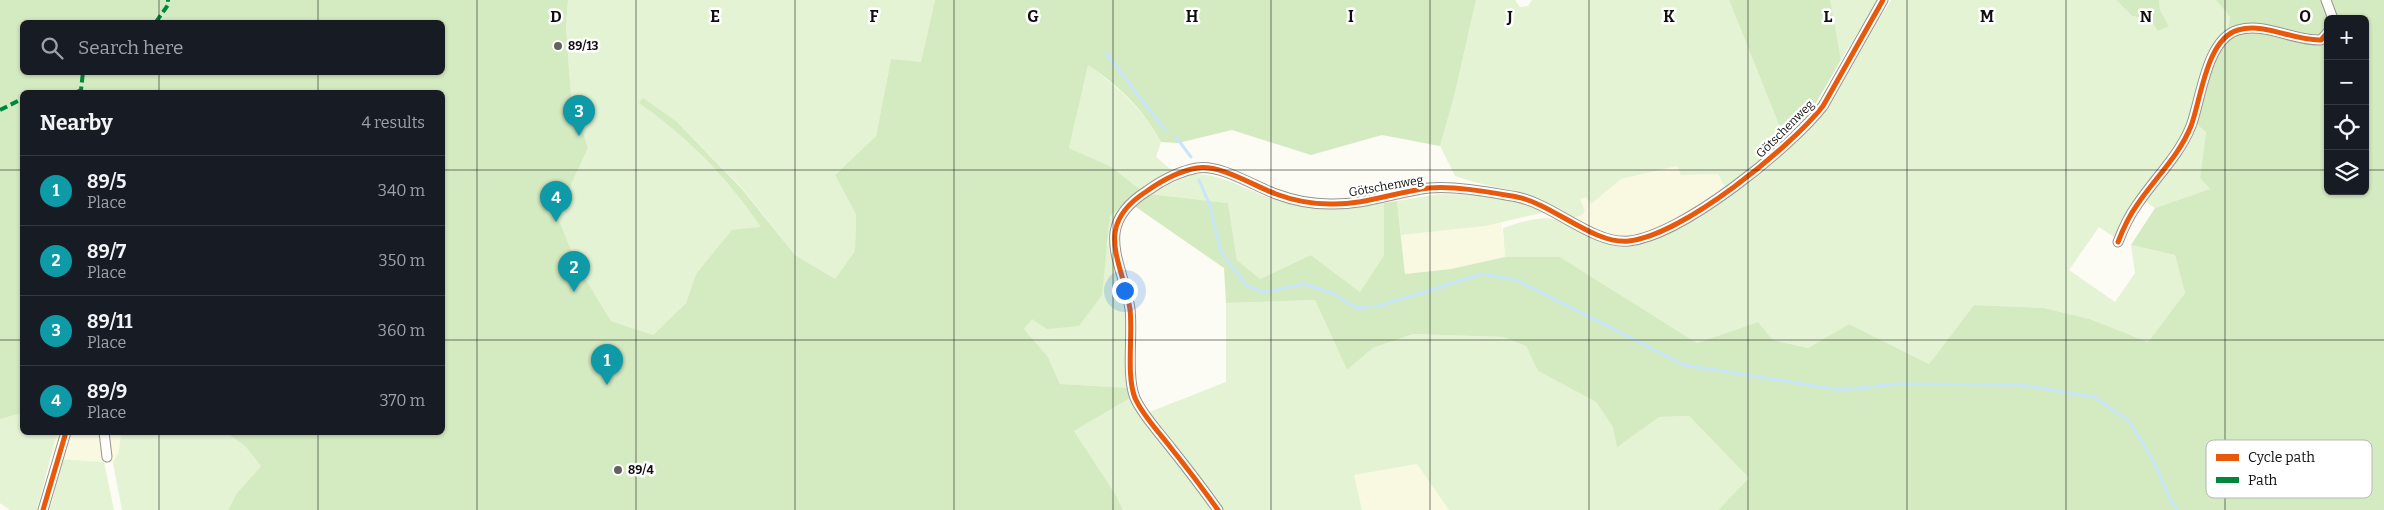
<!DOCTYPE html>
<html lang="en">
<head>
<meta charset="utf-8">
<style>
  :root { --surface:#171b24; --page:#20242c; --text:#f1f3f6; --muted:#9ea1a6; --line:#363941; --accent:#b1b2b2 }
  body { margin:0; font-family:Bitter,serif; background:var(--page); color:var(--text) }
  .controls { position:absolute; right:15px; top:15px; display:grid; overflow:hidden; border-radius:8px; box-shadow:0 1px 4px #0004 }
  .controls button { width:45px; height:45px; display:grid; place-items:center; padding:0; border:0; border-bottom:1px solid var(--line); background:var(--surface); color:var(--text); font:25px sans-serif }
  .you { position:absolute; left:1124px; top:290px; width:18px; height:18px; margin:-12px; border:4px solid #fff; border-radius:50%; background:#1a73e8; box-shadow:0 0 0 8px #1a73e833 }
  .badge { display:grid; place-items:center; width:32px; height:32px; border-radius:50%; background:var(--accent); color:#fff; font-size:16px; font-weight:700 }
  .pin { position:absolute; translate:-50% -41px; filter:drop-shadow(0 1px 2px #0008) }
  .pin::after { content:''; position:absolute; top:26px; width:18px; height:15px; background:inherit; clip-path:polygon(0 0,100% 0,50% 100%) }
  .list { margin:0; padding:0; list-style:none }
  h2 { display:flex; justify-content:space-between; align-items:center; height:65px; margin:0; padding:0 20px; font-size:21px }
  h2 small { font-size:16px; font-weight:400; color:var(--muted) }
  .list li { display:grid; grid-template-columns:32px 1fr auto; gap:15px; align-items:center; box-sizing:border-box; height:70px; padding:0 20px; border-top:1px solid var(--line) }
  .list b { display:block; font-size:19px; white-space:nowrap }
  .list p { margin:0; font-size:16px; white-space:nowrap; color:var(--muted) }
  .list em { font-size:16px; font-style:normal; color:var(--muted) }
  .icon { flex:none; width:28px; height:28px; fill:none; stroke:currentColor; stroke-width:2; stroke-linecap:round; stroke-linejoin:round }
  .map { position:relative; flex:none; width:2384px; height:510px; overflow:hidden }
  .search { position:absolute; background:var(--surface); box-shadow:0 1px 4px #0004; left:20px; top:20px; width:425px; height:55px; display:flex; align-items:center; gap:12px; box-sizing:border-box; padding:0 18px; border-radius:8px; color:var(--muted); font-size:19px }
  .panel { position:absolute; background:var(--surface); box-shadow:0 1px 4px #0004; left:20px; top:90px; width:425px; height:345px; border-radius:8px }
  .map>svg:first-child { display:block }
</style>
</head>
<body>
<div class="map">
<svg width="2384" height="510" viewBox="0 0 2384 510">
  <rect width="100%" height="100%" fill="#fcfbf4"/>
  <g fill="#f9f8e0">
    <polygon points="1677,166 1681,175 1718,174 1726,189 1657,229 1618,239 1600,234 1573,218 1582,215 1585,212 1580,199 1586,196 1591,204 1621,179"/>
    <polygon points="1501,221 1505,257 1451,269 1405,274 1401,235 1485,226"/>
    <polygon points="59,433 121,433 119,451 113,463 51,457 55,440"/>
    <polygon points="1417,464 1449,510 1362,510 1354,475"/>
  </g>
  <g fill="#e4f3d3">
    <path d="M568 0H935L921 63 891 59 876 136 835 175 856 213 855 251 835 279 795 255 742 188 677 122 640 103C688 138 727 178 762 228L696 274 686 303 653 335 611 321 577 265 557 215 588 148 571 95 566 28Z"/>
    <path d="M1476 0H1515L1520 7 1528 6 1532 0H1729L1779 125 1805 122 1726 189 1718 174 1681 175 1677 166 1621 179 1591 204 1586 197 1580 199 1585 211 1582 215 1573 218C1551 207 1528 195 1504 189 1487 185 1472 182 1455 176L1440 146 1454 97Z"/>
    <polygon points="1830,0 1878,0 1841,60 1829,1"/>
    <path d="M1891 0H2116L2132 16 2169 26 2160 10 2159 0H2216L2230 17 2227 33 2181 141 2117 234 2114 237 2099 227 2069 270 2115 302 2135 273 2131 245 2175 255 2185 293 2148 342 2090 319 2044 308 1974 305 1929 364 1849 324 1808 348 1773 340 1758 322 1697 343 1560 257H1505L1503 228C1519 223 1538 216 1555 219 1580 222 1598 246 1624 247 1666 249 1780 158 1809 127 1816 119 1822 107 1827 98 1840 78 1852 57 1865 37 1873 24 1884 13 1891 0Z"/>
    <path d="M1088 64C1119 90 1141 106 1161 142L1156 157 1174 172 1141 190 1110 166 1069 148Z"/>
    <polygon points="2195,123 2206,132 2200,178 2210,189 2155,208 2144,200"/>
    <path d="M1191 174C1225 174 1240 188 1270 198 1309 211 1345 207 1384 203V255L1360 292 1311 255 1260 279 1237 260 1228 203 1149 194Z"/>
    <path d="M1440 194C1481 195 1507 196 1546 212L1485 226 1401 235 1397 201Z"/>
    <polygon points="1120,206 1112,225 1112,242 1128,332 1130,388 1060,384 1048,357 1024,329 1031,319 1108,245 1109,216"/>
    <polygon points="1315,300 1347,370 1373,348 1413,334 1503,337 1526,346 1538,371 1596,402 1613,427 1659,417 1689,416 1749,478 1718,510 1449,510 1417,464 1354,475 1362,510 1221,510 1147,413 1226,382 1226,303"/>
    <polygon points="1132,397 1209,504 1213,510 1123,510 1117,497 1074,431"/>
    <polygon points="22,413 22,432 59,433 55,440 37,510 10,510 0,503 0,419"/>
    <polygon points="227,432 245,446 261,466 237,493 228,510 122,510 113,463 119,451 121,433"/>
    <polygon points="61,459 104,462 114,510 48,510 52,502"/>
  </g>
  <g fill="#d4eac1" fill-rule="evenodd">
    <path d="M0 0H568L566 28 571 95 588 148 557 215 577 265 611 321 653 335 686 303 696 274 732 230 761 227C727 178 689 138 639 103L643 98 677 122 742 189 795 255 835 279 855 251 856 214 835 175 876 136 891 59 921 62 935 0H1476L1454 97 1440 146 1382 135 1311 155 1232 130 1178 143 1161 142C1144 110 1118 85 1088 65L1069 148 1110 166 1141 190 1110 216 1102 295 1079 326 1047 329 1032 319 1024 329 1048 357 1060 384 1130 388 1132 397 1074 431 1117 497 1123 510H228L237 493 261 466 245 446 227 433 442 432V92H22V413L0 419ZM22 22H442V72H22Z"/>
    <polygon points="1729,0 1830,0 1841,60 1805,122 1779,125"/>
    <polygon points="2116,0 2159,0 2160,10 2169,26 2158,31 2151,20 2132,16"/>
    <path d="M2216 0H2384V510H1718L1749 478 1689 416 1659 417 1617 447 1613 427 1596 402 1538 371 1526 346 1503 337 1413 334 1373 348 1347 370 1315 300 1226 303 1224 268 1133 205 1149 194 1228 203 1237 260 1260 279 1311 255 1360 292 1384 255V203L1397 201 1405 274 1451 269 1505 257H1560L1697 343 1758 322 1773 340 1808 348 1849 324 1929 364 1974 305 2044 308 2090 319 2148 342 2185 293 2175 255 2131 245 2155 208 2210 189 2200 178 2206 132 2195 123 2212 64 2226 41 2230 17ZM2328 19H2365V191H2328Z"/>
  </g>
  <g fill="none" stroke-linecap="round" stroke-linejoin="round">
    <g stroke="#c9e5f8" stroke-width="3">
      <polyline points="1106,53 1165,130"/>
      <polyline points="1176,137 1191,157"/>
      <polyline points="1199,180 1209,203 1221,252 1247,286 1263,292 1305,284 1335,294 1356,308 1379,306 1482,274 1517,280 1684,365 1840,390 1897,384 2022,385 2094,397 2129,421 2152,458 2172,503 2178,510"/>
    </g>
    <g stroke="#969592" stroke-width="11">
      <g id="minor">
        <polyline points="2326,0 2333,19"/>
        <path d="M2118 242C2123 229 2129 216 2137 205 2155 178 2179 156 2191 126 2201 100 2206 39 2238 30 2265 22 2293 41 2321 40L2328 32"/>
        <polyline points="104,432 107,457"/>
        <polyline points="43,510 66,432"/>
        <path d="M1218 510C1203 489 1187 468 1171 448 1159 432 1143 416 1135 398 1126 375 1133 335 1130 309 1122 260 1092 226 1147 191 1161 181 1180 171 1197 168 1220 164 1254 186 1276 194 1292 200 1312 204 1330 204 1365 205 1395 192 1429 188 1458 186 1488 192 1517 197 1553 204 1594 245 1629 241 1683 235 1790 148 1823 106L1883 0"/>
      </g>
    </g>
    <use href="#minor" stroke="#fffefd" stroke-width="9"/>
    <g stroke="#00873e" stroke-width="4" stroke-dasharray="8 4" stroke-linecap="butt">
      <polyline points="156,22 168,5 168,0"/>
      <polyline points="77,92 81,90 83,72"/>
      <polyline points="0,110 22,99"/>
    </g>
    <g stroke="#fff" stroke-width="8">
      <g id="cycleway">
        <path d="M2118 242C2123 229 2129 216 2137 205 2155 178 2179 156 2191 126 2201 100 2206 39 2238 30 2265 22 2293 41 2321 40L2328 32"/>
        <polyline points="43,510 66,432"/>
        <path d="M1218 510C1203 489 1187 468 1171 448 1159 432 1143 416 1135 398 1126 375 1133 335 1130 309 1122 260 1092 226 1147 191 1161 181 1180 171 1197 168 1220 164 1254 186 1276 194 1292 200 1312 204 1330 204 1365 205 1395 192 1429 188 1458 186 1488 192 1517 197 1553 204 1594 245 1629 241 1683 235 1790 148 1823 106L1883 0"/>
      </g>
    </g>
    <use href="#cycleway" stroke="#e8590c" stroke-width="5"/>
  </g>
  <path fill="none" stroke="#0f0f0f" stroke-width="1" stroke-opacity="0.55" d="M159 0V22M318 0V22M477 0V510M636 0V510M795 0V510M954 0V510M1113 0V510M1271 0V510M1430 0V510M1589 0V510M1748 0V510M1907 0V510M2066 0V510M2225 0V510M159 72V92M318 72V92M0 170H22M442 170H2328M2365 170H2384M0 340H22M442 340H2384M159 432V510M318 432V510"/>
  <g fill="#62625f" stroke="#fff" stroke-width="2">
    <circle cx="558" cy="46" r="5"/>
    <circle cx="618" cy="470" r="5"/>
  </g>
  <g text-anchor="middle" stroke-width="5" stroke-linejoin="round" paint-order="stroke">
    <g font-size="12" font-weight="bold" fill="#0f0f0f" stroke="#fff" text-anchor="start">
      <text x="568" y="50">89/13</text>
      <text x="628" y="474">89/4</text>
    </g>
    <g font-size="12" fill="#0f0f0f" stroke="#fff">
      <text transform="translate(1785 129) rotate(-45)" y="4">Götschenweg</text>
      <text transform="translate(1386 186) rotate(-10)" y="4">Götschenweg</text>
    </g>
  </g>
  <rect x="2206" y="440" width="166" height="58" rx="8" fill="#fff" stroke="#b7b7b7" stroke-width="1"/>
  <rect x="2216" y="454" width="23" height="7" fill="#e8590c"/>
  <rect x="2216" y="477" width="23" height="6" fill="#00873e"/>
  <g font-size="14" fill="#0f0f0f">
    <text x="2248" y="462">Cycle path</text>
    <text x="2248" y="485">Path</text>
  </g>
  <g font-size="16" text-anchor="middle" font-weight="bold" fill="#0f0f0f" stroke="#fff" stroke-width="5" stroke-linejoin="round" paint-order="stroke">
    <text x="556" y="22">D</text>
    <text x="715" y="22">E</text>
    <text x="874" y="22">F</text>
    <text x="1033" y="22">G</text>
    <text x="1192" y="22">H</text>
    <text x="1351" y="22">I</text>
    <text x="1510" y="22">J</text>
    <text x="1669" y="22">K</text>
    <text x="1828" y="22">L</text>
    <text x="1987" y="22">M</text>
    <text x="2146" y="22">N</text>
    <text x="2305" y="22">O</text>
  </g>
</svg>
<div class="controls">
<button>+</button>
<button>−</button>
<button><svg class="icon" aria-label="locate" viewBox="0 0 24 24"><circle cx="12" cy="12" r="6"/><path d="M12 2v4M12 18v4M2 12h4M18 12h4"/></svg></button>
<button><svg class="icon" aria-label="layers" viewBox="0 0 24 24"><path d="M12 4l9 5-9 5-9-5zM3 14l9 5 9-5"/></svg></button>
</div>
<div class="you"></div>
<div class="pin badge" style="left:607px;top:385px;background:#0f9aa8">1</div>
<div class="pin badge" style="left:574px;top:292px;background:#0f9aa8">2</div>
<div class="pin badge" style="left:579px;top:136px;background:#0f9aa8">3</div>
<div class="pin badge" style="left:556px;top:222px;background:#0f9aa8">4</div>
<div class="search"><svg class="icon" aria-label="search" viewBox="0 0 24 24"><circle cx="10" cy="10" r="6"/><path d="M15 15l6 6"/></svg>Search here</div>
<section class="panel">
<h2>Nearby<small>4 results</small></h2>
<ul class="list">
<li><span class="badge" style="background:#0f9aa8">1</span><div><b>89/5</b><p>Place</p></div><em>340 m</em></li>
<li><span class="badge" style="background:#0f9aa8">2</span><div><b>89/7</b><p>Place</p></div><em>350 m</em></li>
<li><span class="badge" style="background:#0f9aa8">3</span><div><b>89/11</b><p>Place</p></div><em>360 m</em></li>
<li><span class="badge" style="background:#0f9aa8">4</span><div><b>89/9</b><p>Place</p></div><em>370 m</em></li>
</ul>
</section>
</div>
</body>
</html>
